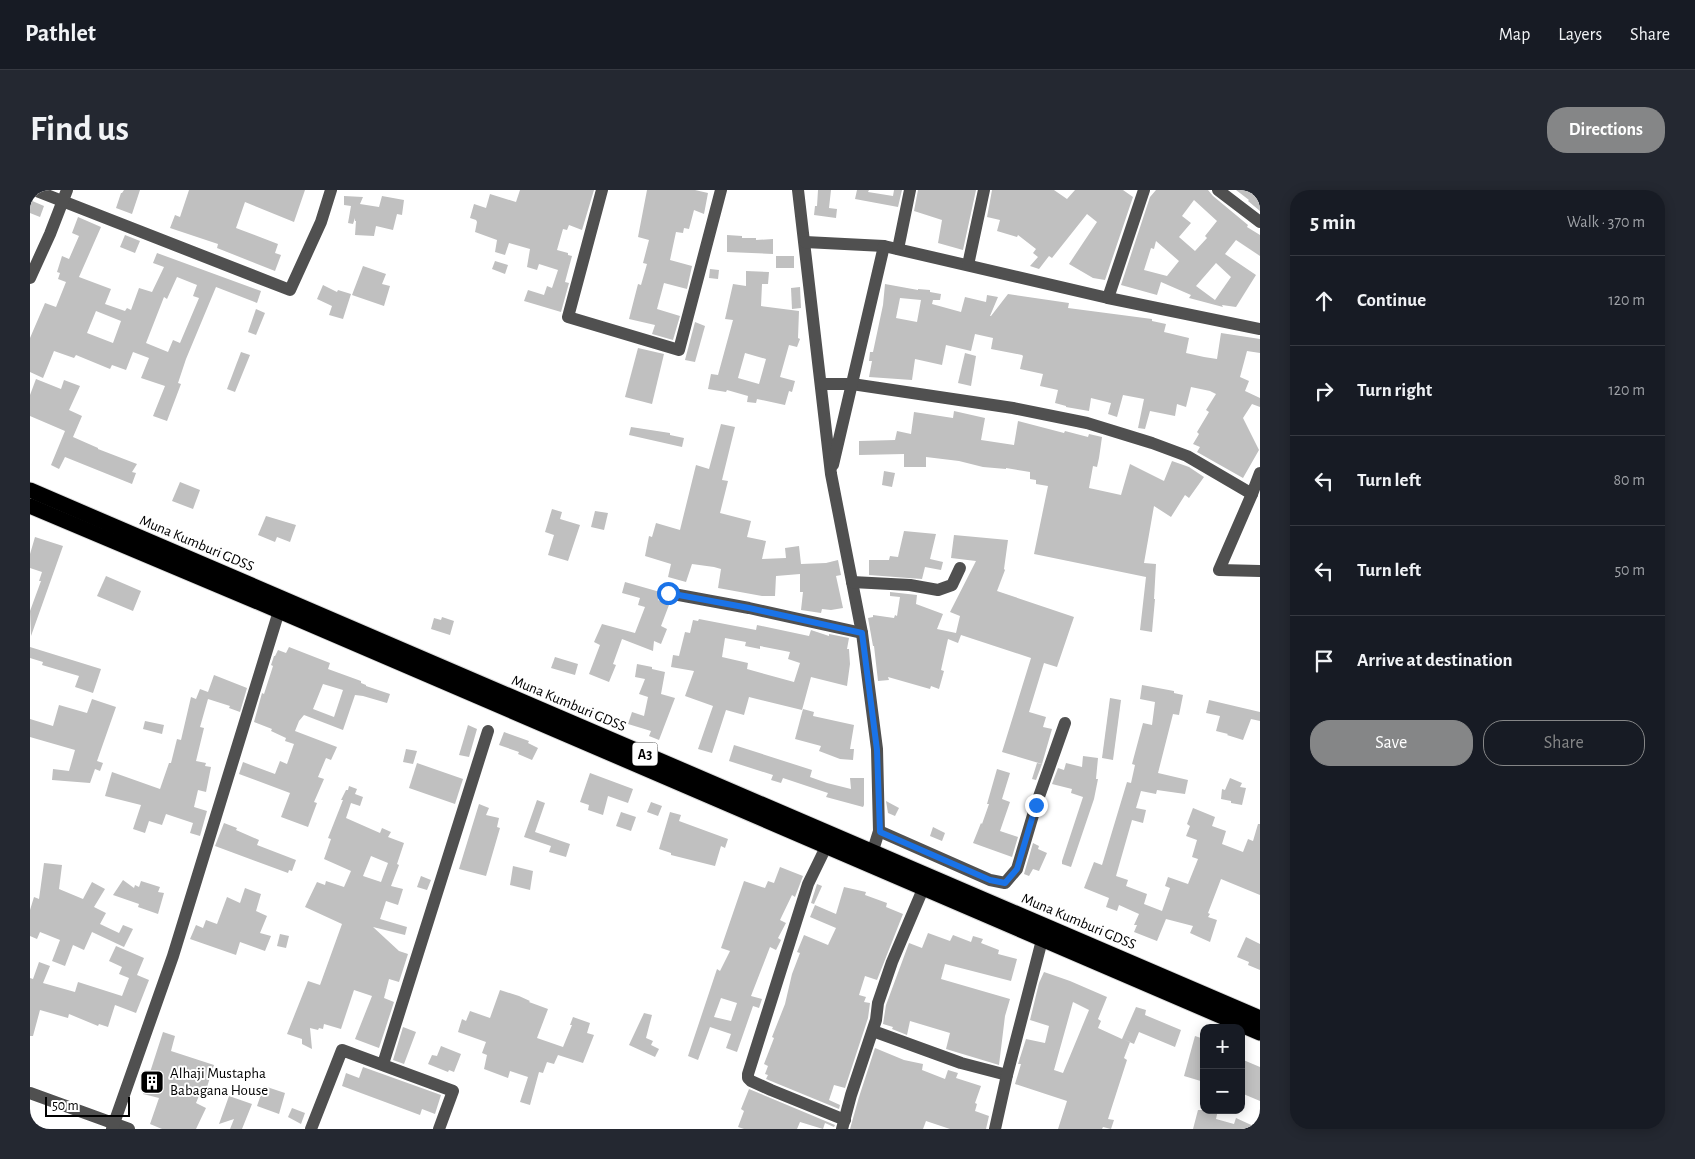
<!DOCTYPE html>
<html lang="en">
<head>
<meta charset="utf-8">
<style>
  :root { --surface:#171b24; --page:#242831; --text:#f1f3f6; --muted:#9ea1a6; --line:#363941; --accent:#858687 }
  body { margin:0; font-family:"Alegreya Sans",sans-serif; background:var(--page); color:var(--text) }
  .controls { position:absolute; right:15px; bottom:15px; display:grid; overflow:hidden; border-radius:10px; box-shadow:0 2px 12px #0003 }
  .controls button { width:45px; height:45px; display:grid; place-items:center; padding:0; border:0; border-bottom:1px solid var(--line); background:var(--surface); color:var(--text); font:25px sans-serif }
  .scale { position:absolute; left:15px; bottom:12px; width:85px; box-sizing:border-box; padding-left:5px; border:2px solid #000; border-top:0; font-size:14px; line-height:18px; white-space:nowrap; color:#000; -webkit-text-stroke:4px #fff; paint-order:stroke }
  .stop { position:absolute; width:15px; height:15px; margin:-11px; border:4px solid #1a73e8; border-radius:50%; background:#fff }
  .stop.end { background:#1a73e8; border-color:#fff; box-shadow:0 1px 5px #0008 }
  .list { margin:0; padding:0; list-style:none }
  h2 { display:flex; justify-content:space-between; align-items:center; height:65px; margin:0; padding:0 20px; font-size:21px }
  h2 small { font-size:16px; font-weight:400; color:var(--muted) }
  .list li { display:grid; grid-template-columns:32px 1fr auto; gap:15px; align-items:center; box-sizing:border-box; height:90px; padding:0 20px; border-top:1px solid var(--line) }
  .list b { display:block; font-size:19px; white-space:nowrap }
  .list em { font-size:16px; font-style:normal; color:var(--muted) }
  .actions { display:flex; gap:10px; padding:15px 20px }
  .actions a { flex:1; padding:11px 0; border:1px solid var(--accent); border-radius:20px; text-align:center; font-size:18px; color:var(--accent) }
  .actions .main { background:var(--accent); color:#fff }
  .icon { flex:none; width:28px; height:28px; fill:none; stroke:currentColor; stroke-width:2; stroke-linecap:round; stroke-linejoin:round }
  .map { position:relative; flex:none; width:1230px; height:939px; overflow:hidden; border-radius:20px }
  header { display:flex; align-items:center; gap:30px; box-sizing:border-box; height:70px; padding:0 25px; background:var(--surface); border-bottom:1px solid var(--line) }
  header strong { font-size:24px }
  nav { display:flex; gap:28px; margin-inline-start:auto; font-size:18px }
  .intro { display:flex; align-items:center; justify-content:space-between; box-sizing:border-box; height:120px; padding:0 30px }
  h1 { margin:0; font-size:35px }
  .button { padding:12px 22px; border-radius:20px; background:var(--accent); color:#fff; font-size:18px; font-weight:700 }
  main { display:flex; gap:30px; padding:0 30px }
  aside { flex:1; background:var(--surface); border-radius:20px; box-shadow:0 2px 12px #0003 }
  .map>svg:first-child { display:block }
</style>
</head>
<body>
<header>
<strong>Pathlet</strong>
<nav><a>Map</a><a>Layers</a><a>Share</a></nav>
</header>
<div class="intro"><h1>Find us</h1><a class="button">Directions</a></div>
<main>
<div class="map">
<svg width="1230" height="939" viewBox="0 0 1230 939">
  <rect width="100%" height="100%" fill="#fff"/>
  <g fill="#c0c0c0" fill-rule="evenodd">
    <polygon points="94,0 110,0 102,24 86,18 91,3 92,3"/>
    <polygon points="159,0 275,0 264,32 215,12 206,38 248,54 245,63 251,65 245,81 187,58 188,54 140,38 145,25 150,27"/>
    <polygon points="490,0 564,0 552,40 539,35 537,40 533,39 527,60 538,63 538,65 542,66 535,92 539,93 531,122 494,111 498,100 514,105 517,96 522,98 528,80 509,74 507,80 497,77 500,59 479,53 475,65 465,62 467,50 445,42 447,32 446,30 440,28 444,14 456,18 460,4 486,12"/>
    <polygon points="617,0 665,0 678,3 674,24 664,20 659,39 654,38 653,43 646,42 640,70 662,76 657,99 634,93 627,119 650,126 643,150 622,144 625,135 599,129 608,94 611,95 617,74 613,73 619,50 608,47"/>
    <polygon points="788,0 801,0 799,18 807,19 806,28 784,25 785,16 787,16"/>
    <polygon points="827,0 839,0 838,2 863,6 864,0 872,0 868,17 825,9"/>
    <polygon points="888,0 946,0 933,60 908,53 912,30 884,21"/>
    <polygon points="962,0 1024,0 1037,9 1045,0 1093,0 1103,7 1075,90 1063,88 1039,74 1067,32 1057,24 1022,68 1019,66 1009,79 1000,76 1008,67 1003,63 1006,59 988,45 987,47 967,41 970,30 957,27"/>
    <path d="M1126 0H1178L1183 6 1218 35 1217 37 1230 45V66L1206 50 1195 64 1226 85 1206 117 1192 115 1193 117 1159 108 1161 105 1131 92 1127 105 1091 95 1120 7ZM1164 10 1187 31 1175 46 1177 48 1165 61 1149 47 1161 33 1152 26ZM1126 51 1149 71 1137 86 1114 80 1121 58 1124 59ZM1186 73 1201 87 1185 110 1166 96Z"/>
    <polygon points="1206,0 1230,0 1230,21 1218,11 1219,10"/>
    <polygon points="314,6 333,7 330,14 349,17 352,6 374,10 372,25 367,24 363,40 346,36 344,46 325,45 326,31 325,31 325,28 323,34 318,33 321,16 314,15"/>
    <polygon points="0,10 14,16 10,27 0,23"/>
    <path d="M48 27 71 37 49 87 81 99 75 114 95 121 97 118 101 120 109 98 122 102 134 77 123 73 127 63 231 101 227 113 186 97 156 169 148 193 151 194 137 231 123 226 135 196 111 188 119 168 103 162 96 180 82 175 80 179 46 165 44 168 24 161 13 188 0 182V148L15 113 26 117 36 92 28 89 30 83 27 82 32 66 39 69 49 46 42 43ZM147 87 167 95 163 106 169 108 150 153 143 150 138 162 116 153 134 107 137 109ZM66 121 91 131 83 153 57 143Z"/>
    <polygon points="95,45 110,51 105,63 90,57"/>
    <polygon points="697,45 712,46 712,48 726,48 726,50 743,49 743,64 697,62"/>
    <rect x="746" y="66" width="18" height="12"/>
    <polygon points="465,71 478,75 475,84 462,79"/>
    <polygon points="333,76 356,84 352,94 360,96 354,116 322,105"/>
    <polygon points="680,79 689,80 688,89 679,88"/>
    <path d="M716 81 739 82 738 94H732L731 116 769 121 768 148 770 149 767 157 759 155 750 187 765 191 762 202 759 201 755 215 727 209 726 213 717 212 718 206 697 200 696 202 678 199 681 184 688 185 703 130 695 129 703 94 716 96ZM715 163 736 169 729 194 708 188Z"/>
    <path d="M855 94 888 100V99L900 100V102L911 104 910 110H903L902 114 931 122 935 107 956 112 957 105 968 107 960 126H961L978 104 1039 113 1038 118 1122 129V131L1136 134 1134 142 1159 148 1156 163 1174 167 1187 169 1191 143 1230 149V163L1217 161 1210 187 1219 191 1215 201 1230 208V217L1222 214 1213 228 1229 260 1213 288 1167 262 1170 257 1163 254 1169 244 1167 242 1179 222 1176 220 1186 204 1180 201 1161 197 1156 217 1147 214 1145 226 1120 221 1115 239 1108 238 1114 209 1093 205 1087 227 1078 224 1081 213 1061 208 1059 221 1036 217V216L1025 213 1028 200 1010 196 1013 184 990 179 993 166 992 165 961 159 963 148 945 144 941 161 916 155 912 175 885 169 882 190 839 187 842 171H839L840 162H843L853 115ZM870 108 891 110 887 132 866 128Z"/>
    <polygon points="293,95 307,102 308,100 321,104 313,129 299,125 302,116 287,109"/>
    <polygon points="770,97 771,118 762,119 761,98"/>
    <polygon points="226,119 235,123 226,145 218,142"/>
    <polygon points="665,132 675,136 665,172 655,170"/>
    <polygon points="608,158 634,164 622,214 595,207"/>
    <polygon points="211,162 220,165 205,202 197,199"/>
    <polygon points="935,163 946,166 941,196 928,193"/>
    <polygon points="6,189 31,199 34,190 50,196 39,220 52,226 43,247 68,258 68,259 107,274 102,282 106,283 102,294 35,267 29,279 21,275 35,241 0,226 0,205"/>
    <polygon points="924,221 955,228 951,250 984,255 988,231 1034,243 1035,241 1058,247 1059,244 1072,247 1069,268 1067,277 1063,276 1059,298 1091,305 1100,274 1134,291 1142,271 1159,277 1174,287 1159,308 1155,305 1141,327 1124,316 1114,373 1126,374 1124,409 1125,409 1122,442 1110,440 1116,387 1004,364 1018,296 1006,294 1006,290 1000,289 1000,282 976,278 976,279 953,277 929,271 896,267 896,277 874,277 874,264 829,265 829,251 865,250 867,241 881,244 884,222 923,228"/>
    <polygon points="691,234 705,237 692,290 698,291 690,323 721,331 717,347 736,351 732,369 756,368 755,358 769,356 771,374 796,373 808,370 811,385 806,386 813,418 801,420 792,419 791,423 771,420 773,402 770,402 770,384 746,386 745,406 732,406 688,398 691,379 684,377 662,374 656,392 638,387 641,374 615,366 619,346 622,347 626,333 650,340 666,275 679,279"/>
    <polygon points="601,237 640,243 640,245 654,248 652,257 599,245"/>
    <polygon points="854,281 865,283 862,297 852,295"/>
    <polygon points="150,292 170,300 163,319 142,311"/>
    <polygon points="522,319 532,322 530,329 550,335 538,371 518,365 524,345 515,342"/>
    <polygon points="565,321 578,323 574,340 561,337"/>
    <polygon points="236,326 266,335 260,352 247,347 245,352 228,345"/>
    <polygon points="874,341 906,344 900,369 913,372 911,380 895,377 892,389 839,385 839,370 859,370 860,366 868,367"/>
    <polygon points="924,345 978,350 974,379 975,380 967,401 1044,427 1027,477 1014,473 999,522 1016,527 1013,537 1022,539 1012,574 972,562 1001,468 931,445 928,453 918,449 911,480 914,481 909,499 901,496 900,499 858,487 859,490 848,491 844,456 843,456 838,428 843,427 843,425 864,428 865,425 867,426 870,407 860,406 860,402 887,405 886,414 913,424 907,439 926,443 930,426 920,422 946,371 921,368"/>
    <polygon points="5,347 33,356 1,446 0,421 11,391 9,391 12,382 0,378 0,364"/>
    <polygon points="76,386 111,401 103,421 67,406"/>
    <polygon points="595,392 630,402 628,410 639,415 631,436 637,439 631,454 624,451 623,461 592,449 583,474 586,475 579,492 559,484 570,455 564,452 572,434 605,443 615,417 608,415 610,408 592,403"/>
    <polygon points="412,427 424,431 420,445 401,439 404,428 411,430"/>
    <path d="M669 429 726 440 727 435 779 446 781 440 799 446V444L819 448 817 459H819L820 474 817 496 781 487 772 520 719 507 714 525 696 520 682 563 668 559 683 516 655 506 664 481 641 477 643 465 649 466 655 442 660 443 663 430 668 431ZM695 448 716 452 715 456 730 459V456L760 462 758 469 770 473 764 492 717 479 718 473 692 467Z"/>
    <polygon points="0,457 71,479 63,503 45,497 49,486 12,475 13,472 0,468"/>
    <path d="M259 457 300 473 298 479 331 491V493L336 495V496L360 504 357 513 333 506 325 505 313 540 274 525 269 531 265 541 307 557 301 570 296 568 288 587 294 589 284 612 287 613 278 637 251 627 260 603 209 584 213 572 245 584 250 571 257 574 264 554 255 551 256 548 241 541 242 539 224 532 232 503 234 504 243 476 241 475 244 466H245L248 460 256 463ZM293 494 313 500 304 527 283 519Z"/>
    <polygon points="525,467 548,474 545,485 521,478"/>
    <polygon points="607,474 622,477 622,479 635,482 631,504 645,508 629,550 619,546 621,541 598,534 602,522 614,526 618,507 609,504 615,489 605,487"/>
    <polygon points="184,485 217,498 210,522 199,518 200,516 178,509 170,537 174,538 166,571 176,573 175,576 181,577 176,602 168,600 164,617 177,621 170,646 160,643 163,633 136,624 132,635 119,631 115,643 103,639 111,615 75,606 82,582 130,599 139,573 141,573 147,549 151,550 161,507 166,509 170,499 178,502"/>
    <polygon points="1112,495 1144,501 1144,503 1153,505 1149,525 1143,524 1128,583 1158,590 1155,604 1127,600 1126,604 1111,601 1106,618 1116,620 1113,633 1102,630 1086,686 1098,690 1096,696 1117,704 1114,714 1132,721 1140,698 1135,696 1138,687 1158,694 1168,669 1162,667 1167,650 1156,646 1160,636 1157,634 1163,618 1185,627 1182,636 1196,641 1192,654 1213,662 1218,649 1223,651 1228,634 1230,634 1230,705 1191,689 1178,723 1180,724 1178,727 1187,730 1180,752 1160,743 1163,736 1136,729 1127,751 1104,742 1107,735 1104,735 1109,724 1089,715 1087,721 1076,717 1079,708 1054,698 1064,672 1072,675 1097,592 1101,593 1105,575 1102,574 1113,533 1122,535 1125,512 1110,509"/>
    <polygon points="1080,508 1091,510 1083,570 1072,568"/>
    <polygon points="62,509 86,517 67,571 73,573 70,581 65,579 60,593 22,590 23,579 39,581 45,560 0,547 0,529 23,536 29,515 57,523"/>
    <polygon points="1179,510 1230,522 1230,531 1221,529 1213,550 1197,545 1198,544 1186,541 1190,526 1176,523"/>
    <polygon points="773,519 784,522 783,526 824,535 820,559 824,559 823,570 810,569 789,561 791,556 765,549"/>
    <polygon points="115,531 134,535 132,544 113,539"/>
    <polygon points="438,535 447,539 439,567 429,565"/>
    <polygon points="474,542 499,551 498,553 508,558 502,570 488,564 489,562 469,555"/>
    <polygon points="704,555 782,580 780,587 797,593 821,599 820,588 834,588 834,615 833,617 796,607 798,603 753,588 751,593 741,590 743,585 699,571"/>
    <polygon points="376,559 387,561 383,574 373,572"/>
    <polygon points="1053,566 1068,568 1066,589 1068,589 1064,609 1041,677 1032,674 1032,671 1053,607 1041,603 1042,599 1022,594 1028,578 1034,580 1036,573 1052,577"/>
    <polygon points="387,573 433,589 425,614 379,598"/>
    <polygon points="1007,573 1012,574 1006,590 1002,589"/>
    <polygon points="967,579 980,583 972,609 980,612 970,641 988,647 982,667 943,653 951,633 952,634 959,614 957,614"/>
    <polygon points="560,583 603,599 598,613 578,606 573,625 558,620 559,615 550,612"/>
    <polygon points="1200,588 1212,593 1210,597 1216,598 1212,615 1201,613 1201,611 1191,609 1192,599 1195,600"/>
    <path d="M319 596 327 599 325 604 333 607 330 616 321 613 316 628 350 643 352 638 361 642 358 647 374 653 367 674 369 675 361 696 373 699 368 715 356 711 350 729 377 737 375 745 343 737 369 761 378 764 369 792 359 789 354 808 364 812 349 858 325 849 342 806 324 800 311 839 294 834 293 839 289 838 288 840 280 838 282 859 272 854V849L257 844 278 791 290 795 312 734 275 717 287 692 295 695 296 691 314 697 321 681 294 669 301 649 298 648 313 610H311L316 600H318ZM341 666 358 673 351 692 333 686Z"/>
    <polygon points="507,610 515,613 505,642 540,654 536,667 519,662 521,656 494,647"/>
    <polygon points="856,611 869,618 865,626 858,623"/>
    <polygon points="621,612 632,616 628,626 617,622"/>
    <polygon points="449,614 459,618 456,625 469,628 467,637 470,638 456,686 429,679"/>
    <polygon points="591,622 606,627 601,641 586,636"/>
    <polygon points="640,622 651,625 649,631 698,649 695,658 691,656 685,676 641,665 641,663 629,659"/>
    <polygon points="194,633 207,638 206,640 229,650 227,655 266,670 262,681 259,680 258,683 185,656"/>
    <polygon points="903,637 915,643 912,651 900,646"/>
    <polygon points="1003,653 1009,656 1008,659 1017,663 1009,681 1003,679 999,686 994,684"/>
    <polygon points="14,673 32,675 29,699 53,709 62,692 75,699 64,717 76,723 70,734 89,743 93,735 103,739 94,757 62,742 54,760 43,755 35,776 22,771 30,750 10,742 7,749 0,746 0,720 4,707 9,709"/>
    <polygon points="483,676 503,681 500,700 480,695"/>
    <path d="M750 677 773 686 765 707 762 705 750 730 756 733 748 748 751 750 746 760 740 757 721 806 732 809 729 818 723 816 707 862 696 858 701 844 680 837 668 870 658 866 687 779 690 781 700 761 691 758 714 691 735 698 738 691 744 693ZM691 808 707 813 701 831 684 827Z"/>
    <polygon points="391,686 401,690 397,700 387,697"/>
    <polygon points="93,690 104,698 105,695 109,697 111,691 130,697 128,702 134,703 128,724 108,717 109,714 83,705"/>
    <polygon points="787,694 792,696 784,714 781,713"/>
    <polygon points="814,697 836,702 835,705 857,713 856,717 873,724 847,790 835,786 829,805 836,807 834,812 840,813 838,828 815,898 804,895 799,910 810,915 809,919 736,889 738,885 735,884 738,876 734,874 744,848 742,847 755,814 762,784 770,763 767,762 774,745 798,755 806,738 780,727 785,715 806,724"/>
    <polygon points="215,698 231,704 226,721 237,726 230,743 241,746 235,761 210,752 206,765 160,749 166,735 173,738 176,730 187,734 197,707 210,713"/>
    <polygon points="898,743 920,751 923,745 941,752 943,746 953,749 951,753 969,760 968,764 987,769 981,791 915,774 911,789 980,809 975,826 969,875 916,859 920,843 880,831 877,845 862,839 863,837 853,834 856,815 879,753 892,758"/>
    <polygon points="250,744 259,746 256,758 247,756"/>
    <polygon points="1216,747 1230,754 1230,780 1218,775 1219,772 1207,767"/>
    <polygon points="86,756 114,768 107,785 119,790 106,823 85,815 78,837 69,834 68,836 39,824 38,828 10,820 3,846 0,846 0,788 3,789 9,772 20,776 13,793 45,802 48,792 92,806 99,788 89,784 92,777 79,771"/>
    <path d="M1014 782 1040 791 1077 807 1068 829 1071 831 1068 838 1092 849 1106 817 1116 820 1115 825 1151 840 1145 857 1109 842 1104 854 1095 850 1100 852 1094 868 1097 870 1078 929 1084 930 1081 939 1073 937 1072 939H1028L1037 911 985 894 991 874H988L996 849 1015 853 1019 836 1000 830 1009 793ZM1043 812 1059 820 1033 883 1024 880Z"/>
    <polygon points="470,800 489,806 500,811 499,812 518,819 507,848 533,857 542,835 540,835 543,827 560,833 557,843 564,845 553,873 528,865 524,874 517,872 513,883 509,882 500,915 490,912 498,887 480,881 478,888 454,879 457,865 452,863 456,852 428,842 432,829 436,831 440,821 460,828"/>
    <polygon points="614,823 622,825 616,848 623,851 621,855 629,859 625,867 599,855"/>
    <polygon points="373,837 386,842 374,874 363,870"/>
    <polygon points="133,842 145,846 141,861 184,875 177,897 173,896 166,913 176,918 166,939 132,939 120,934 129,908 113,904"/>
    <polygon points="1165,846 1174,849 1174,892 1154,886"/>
    <polygon points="411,856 431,864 424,882 419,880 418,882 398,874 402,865 407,866"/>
    <polygon points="845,858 874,870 893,874 892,880 915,889 918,880 928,883 926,888 951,896 945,913 947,914 945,921 959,926 956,939 920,939 896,931 893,939 820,939 829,907"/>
    <polygon points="1211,869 1230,877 1230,911 1211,903"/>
    <polygon points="333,877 411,905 405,924 392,919 390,925 312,896 316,883 329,888"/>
    <polygon points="234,896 255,903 249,924 227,916"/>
    <polygon points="719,899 805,935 804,937 795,933 793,939 770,932 767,939 714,939 708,937 714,921 711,919"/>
    <polygon points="199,906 222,914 212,939 200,939 204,929 189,934"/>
    <polygon points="262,918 275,923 271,934 258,927"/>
    <polygon points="1168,920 1188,920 1186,929 1204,934 1206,928 1230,939 1163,939"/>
  </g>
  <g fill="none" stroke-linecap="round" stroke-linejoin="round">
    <g stroke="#dbdbdb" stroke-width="17">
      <g id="highway">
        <polyline points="0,300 1230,828"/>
        <polyline points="0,316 249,421 1230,843"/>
      </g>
    </g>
    <g stroke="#505050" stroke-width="12">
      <polyline points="4,0 260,100 291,32 301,0"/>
      <polyline points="572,0 538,127 649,160 691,0"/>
      <polyline points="768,0 801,284 832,443 847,559 849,641 840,670"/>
      <polyline points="1188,0 1230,32"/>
      <polyline points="775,52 854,56 1078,108 1230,139"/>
      <polyline points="868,59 880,0"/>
      <polyline points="938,75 954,0"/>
      <polyline points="0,88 20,44 37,0"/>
      <polyline points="1078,108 1114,0"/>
      <polyline points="791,194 822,194 983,218 1057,233 1122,253 1157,266 1222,304"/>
      <polyline points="803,275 854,56"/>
      <polyline points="1230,283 1222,304 1189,380 1230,381"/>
      <polyline points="822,392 880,395 908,400 922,395 930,378"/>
      <polyline points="638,403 719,418 832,443"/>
      <polyline points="849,641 960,690 975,693 987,679 1006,615 1035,533"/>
      <polyline points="796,657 778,694 718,884 718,888 721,891 741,900 815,930"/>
      <polyline points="843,841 931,873 977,885"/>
      <polyline points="353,874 458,541"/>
      <polyline points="0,903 99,939"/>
      <polyline points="82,939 143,766 249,421"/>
      <polyline points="281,939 312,860 423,901 409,939"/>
      <polyline points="812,939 821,905 846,830 848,813 862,772 893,699"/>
      <polyline points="965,939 977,885 1012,750"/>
    </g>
    <use href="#highway" stroke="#000" stroke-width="15"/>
  </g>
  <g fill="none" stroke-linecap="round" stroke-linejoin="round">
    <polyline stroke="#1a73e8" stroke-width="6" points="638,403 719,418 832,443 847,560 850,642 960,690 975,693 987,679 1006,615"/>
  </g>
  <defs>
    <g id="building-square" transform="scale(1.25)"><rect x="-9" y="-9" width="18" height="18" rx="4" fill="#000" stroke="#fff"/><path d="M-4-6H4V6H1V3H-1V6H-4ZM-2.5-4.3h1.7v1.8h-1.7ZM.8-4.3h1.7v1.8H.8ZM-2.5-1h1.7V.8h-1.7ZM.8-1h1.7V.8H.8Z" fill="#fff"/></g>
  </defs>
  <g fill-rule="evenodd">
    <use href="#building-square" x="122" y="892"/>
  </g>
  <g text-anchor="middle" stroke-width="4" stroke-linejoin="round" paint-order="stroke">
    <rect fill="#fff" stroke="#4c4c4c" stroke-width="1" x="602.5" y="552.5" width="25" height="23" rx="4"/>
    <g font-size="14" font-weight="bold" fill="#000">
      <text x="615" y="569">A3</text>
    </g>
    <g font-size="15" fill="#000" stroke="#fff">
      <text transform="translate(167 353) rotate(23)" y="5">Muna Kumburi GDSS</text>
      <text transform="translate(539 513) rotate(23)" y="5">Muna Kumburi GDSS</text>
      <text transform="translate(1049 731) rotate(23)" y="5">Muna Kumburi GDSS</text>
    </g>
    <g font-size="15" fill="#000" stroke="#fff" text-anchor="start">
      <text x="140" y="888">Alhaji Mustapha<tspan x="140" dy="17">Babagana House</tspan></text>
    </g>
  </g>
</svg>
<div class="controls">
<button>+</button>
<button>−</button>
</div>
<div class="scale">50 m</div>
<div class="stop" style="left:638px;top:403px"></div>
<div class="stop end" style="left:1006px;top:615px"></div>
</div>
<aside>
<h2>5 min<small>Walk · 370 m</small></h2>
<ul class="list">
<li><svg class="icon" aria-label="ahead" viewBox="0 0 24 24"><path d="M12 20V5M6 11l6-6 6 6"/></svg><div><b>Continue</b></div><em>120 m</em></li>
<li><svg class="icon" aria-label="right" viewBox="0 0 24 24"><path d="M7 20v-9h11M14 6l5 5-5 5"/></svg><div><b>Turn right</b></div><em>120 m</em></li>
<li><svg class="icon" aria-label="left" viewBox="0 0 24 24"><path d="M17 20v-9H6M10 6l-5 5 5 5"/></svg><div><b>Turn left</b></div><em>80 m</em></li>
<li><svg class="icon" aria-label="left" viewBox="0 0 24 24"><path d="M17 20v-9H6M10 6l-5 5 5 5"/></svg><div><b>Turn left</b></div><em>50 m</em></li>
<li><svg class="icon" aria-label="arrive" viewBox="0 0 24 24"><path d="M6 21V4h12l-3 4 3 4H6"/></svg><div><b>Arrive at destination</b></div></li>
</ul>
<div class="actions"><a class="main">Save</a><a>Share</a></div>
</aside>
</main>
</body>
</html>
